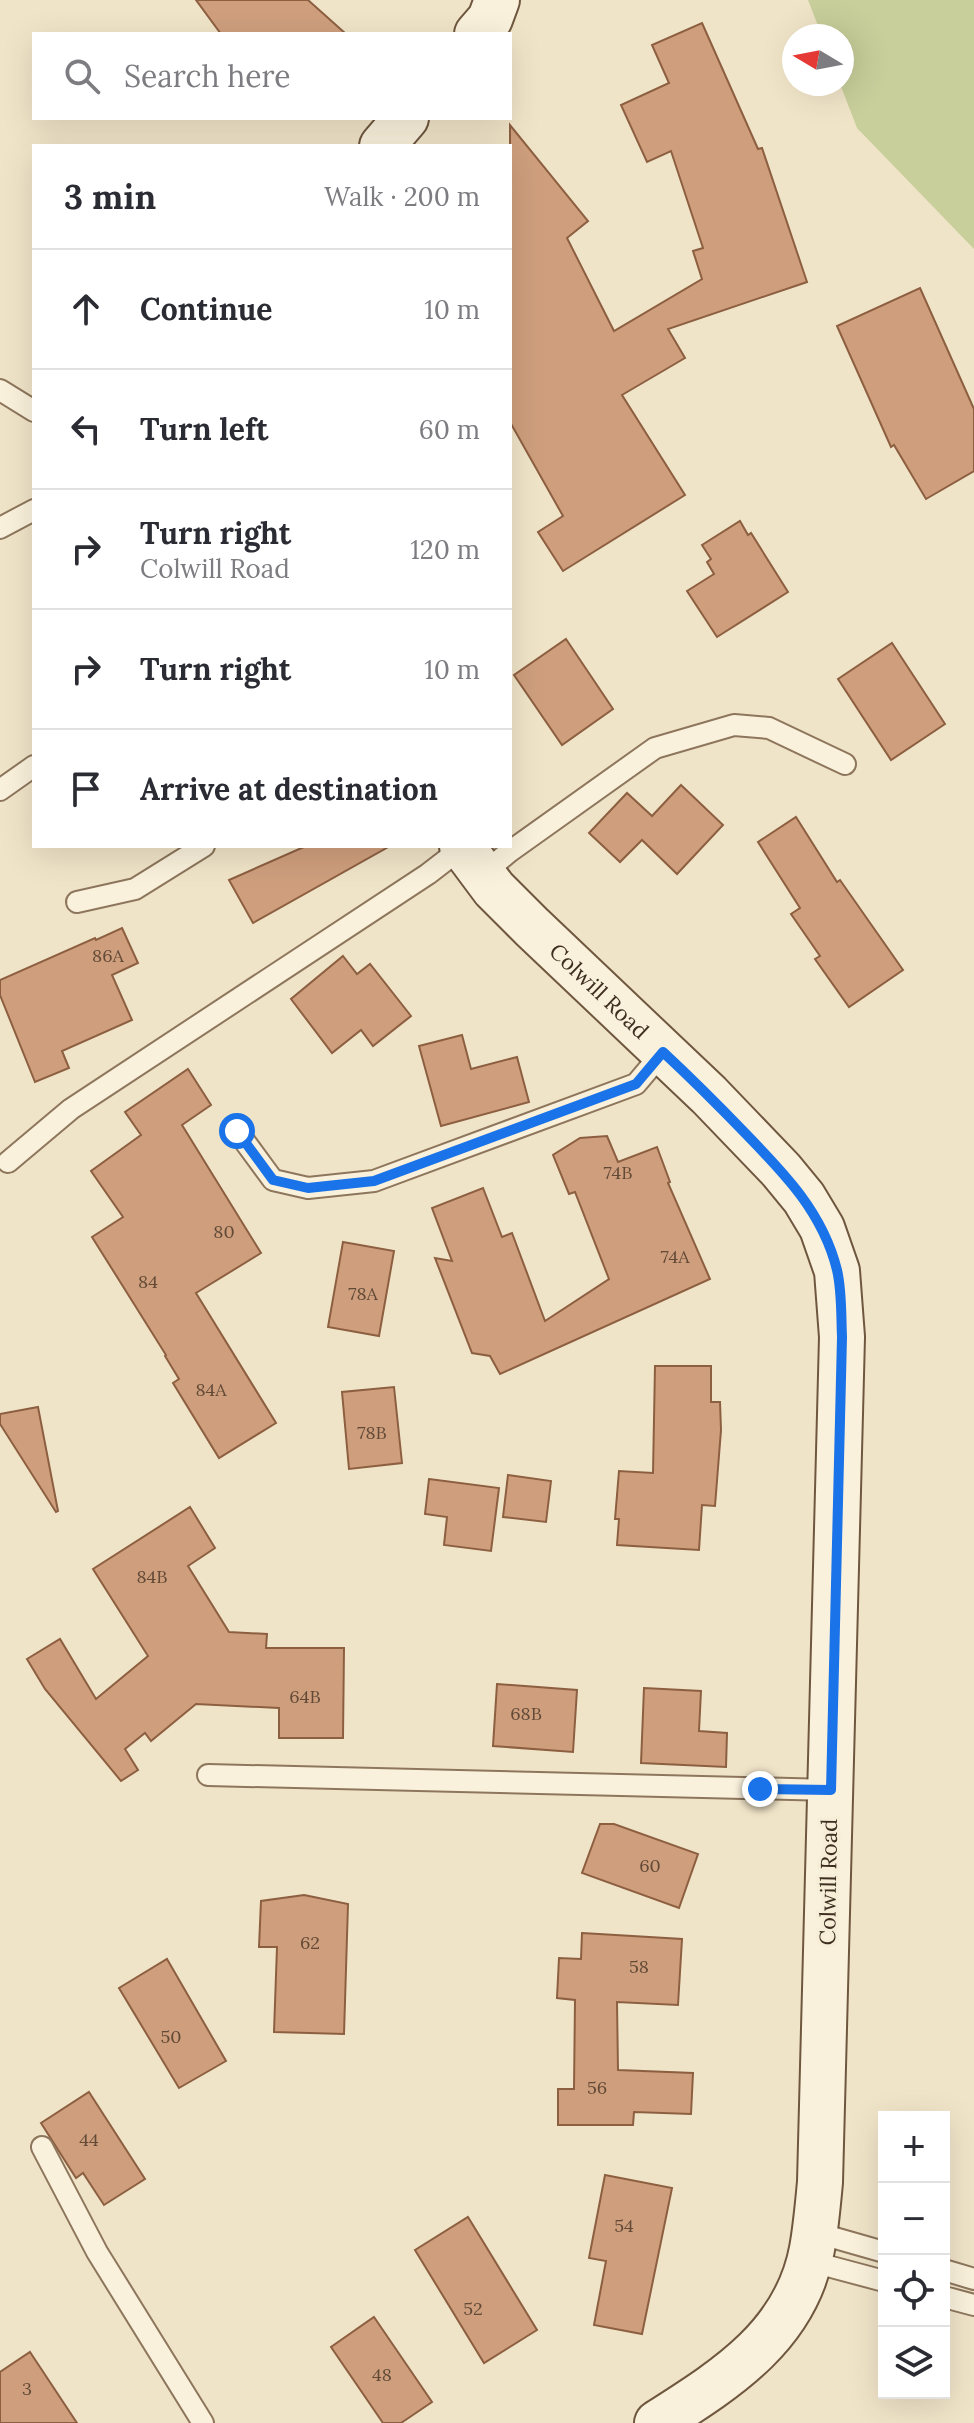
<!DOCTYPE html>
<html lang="en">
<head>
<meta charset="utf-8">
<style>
  :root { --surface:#fff; --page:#f7f7f7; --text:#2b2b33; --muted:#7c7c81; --line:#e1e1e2 }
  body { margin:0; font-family:Lora,serif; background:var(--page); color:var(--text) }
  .controls { position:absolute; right:24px; bottom:24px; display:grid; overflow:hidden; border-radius:0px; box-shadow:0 8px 32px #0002 }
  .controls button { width:72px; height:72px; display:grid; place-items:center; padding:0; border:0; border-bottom:2px solid var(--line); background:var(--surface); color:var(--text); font:40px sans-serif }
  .compass { position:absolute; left:782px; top:24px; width:72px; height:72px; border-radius:50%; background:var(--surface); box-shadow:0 8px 32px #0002; rotate:280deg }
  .stop { position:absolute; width:24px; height:24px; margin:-18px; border:6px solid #1a73e8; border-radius:50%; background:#fff }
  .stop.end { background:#1a73e8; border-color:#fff; box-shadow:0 2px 8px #0008 }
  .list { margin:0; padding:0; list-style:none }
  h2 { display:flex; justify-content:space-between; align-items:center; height:104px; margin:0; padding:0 32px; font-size:34px }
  h2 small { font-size:26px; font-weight:400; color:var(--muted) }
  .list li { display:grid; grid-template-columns:52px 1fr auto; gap:24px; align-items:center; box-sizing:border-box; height:120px; padding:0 32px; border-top:2px solid var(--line) }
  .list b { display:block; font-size:30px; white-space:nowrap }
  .list p { margin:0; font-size:26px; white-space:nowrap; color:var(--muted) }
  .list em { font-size:26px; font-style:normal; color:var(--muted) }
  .icon { flex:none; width:44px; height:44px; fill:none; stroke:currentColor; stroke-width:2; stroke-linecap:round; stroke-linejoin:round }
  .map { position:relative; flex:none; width:974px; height:2423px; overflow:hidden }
  .search { position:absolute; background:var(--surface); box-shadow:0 8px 32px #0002; left:32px; top:32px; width:480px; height:88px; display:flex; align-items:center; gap:20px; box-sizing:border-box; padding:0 28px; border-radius:0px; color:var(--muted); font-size:30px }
  .panel { position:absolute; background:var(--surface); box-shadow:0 8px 32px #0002; left:32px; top:144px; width:480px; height:704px; border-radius:0px }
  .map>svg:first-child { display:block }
</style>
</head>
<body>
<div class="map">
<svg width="974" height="2423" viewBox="0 0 974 2423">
  <rect width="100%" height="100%" fill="#f0e4c8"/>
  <polygon fill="#c9cf9b" points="808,0 974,0 974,249 857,128 840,84 842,84 842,36 822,36"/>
  <g fill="#cf9f7d" stroke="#8d5f41" stroke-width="2">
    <polygon points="196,0 308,0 346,34 221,34"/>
    <polygon points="702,23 758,149 762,148 807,282 668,329 685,358 622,395 685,495 563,571 538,532 563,516 510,422 510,125 588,221 567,238 614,331 702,279 693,251 703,248 671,151 647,162 621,105 669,83 652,45"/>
    <polygon points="920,288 974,409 974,471 926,499 894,445 891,447 837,326"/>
    <polygon points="740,521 748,535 751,533 788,592 717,637 687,591 714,574 707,562 711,559 702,545"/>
    <polygon points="566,639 613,709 562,745 514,675"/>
    <polygon points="892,643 945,724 891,760 838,679"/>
    <polygon points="681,785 723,825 677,874 642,840 620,862 589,833 627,793 652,816"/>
    <polygon points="796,817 837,882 840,880 903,970 849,1007 815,959 820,956 791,914 800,908 758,842"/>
    <polygon points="306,846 390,846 253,923 229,880"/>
    <polygon points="122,928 138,963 112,975 132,1020 62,1051 69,1068 35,1082 0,995 0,980 95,938 96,940"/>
    <polygon points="343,956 357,974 370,964 411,1016 373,1046 361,1030 332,1053 291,999"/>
    <polygon points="462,1035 471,1069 517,1057 529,1102 441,1126 419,1046"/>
    <polygon points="188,1069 211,1105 182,1125 261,1253 196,1293 276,1423 219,1458 173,1383 179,1379 165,1356 166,1355 92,1237 123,1217 91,1171 141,1135 125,1112"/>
    <polygon points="607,1136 618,1162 657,1147 670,1182 668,1183 710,1279 500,1374 490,1356 472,1353 435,1258 452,1261 432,1208 483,1188 502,1237 512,1233 545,1321 609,1279 575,1192 569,1194 553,1155 580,1138"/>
    <polygon points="343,1242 394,1251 379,1336 328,1327"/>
    <polygon points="655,1366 711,1366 711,1402 720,1402 721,1430 715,1506 702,1505 699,1550 617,1545 619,1519 615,1519 619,1471 653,1473"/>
    <polygon points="394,1387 402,1463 349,1469 342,1392"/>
    <polygon points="38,1407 58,1511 56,1512 0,1424 0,1414"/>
    <polygon points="508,1475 551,1481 546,1522 503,1517"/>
    <polygon points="429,1479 499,1488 491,1551 444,1545 447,1517 425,1514"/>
    <polygon points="190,1507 215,1548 188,1566 229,1632 267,1634 266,1648 344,1648 343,1738 279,1738 279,1708 196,1704 151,1741 145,1733 125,1749 138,1770 121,1781 45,1689 27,1659 60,1639 96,1699 148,1656 93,1569"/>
    <polygon points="497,1684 577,1690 573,1752 493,1746"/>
    <polygon points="644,1688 701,1691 699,1731 727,1733 726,1767 641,1763"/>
    <polygon points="600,1824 614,1824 698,1854 679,1908 582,1873"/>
    <polygon points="304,1895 348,1904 344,2034 274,2032 277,1947 259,1947 261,1901"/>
    <polygon points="582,1933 682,1939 678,2005 617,2002 618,2070 693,2073 691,2114 634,2112 633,2125 558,2125 558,2089 574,2089 575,2000 557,1998 559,1958 581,1959"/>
    <polygon points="167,1959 226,2061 179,2088 119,1988"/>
    <polygon points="89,2092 145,2179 104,2205 83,2173 76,2178 41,2123"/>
    <polygon points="605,2175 672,2188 642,2334 594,2325 606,2261 589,2258"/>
    <polygon points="468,2217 537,2330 484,2363 415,2250"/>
    <polygon points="374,2317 432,2402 401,2423 383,2423 331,2347"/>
    <polygon points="30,2352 77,2423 0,2423 0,2372"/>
  </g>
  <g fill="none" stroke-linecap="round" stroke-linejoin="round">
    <g stroke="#8d765c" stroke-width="24">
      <g id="lane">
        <polyline points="0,390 34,411"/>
        <polyline points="0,528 34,510"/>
        <polyline points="0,790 34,766"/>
        <polyline points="483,874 509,852 655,748 734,725 769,728 845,764"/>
        <polyline points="77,902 135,889 204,846"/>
        <polyline points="237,1131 273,1180 308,1188 374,1181 636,1084 663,1052"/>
        <polyline points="8,1162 71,1109 428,874 463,847"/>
        <polyline points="208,1775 831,1790"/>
        <polyline points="42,2147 97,2252 203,2423"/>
        <polyline points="814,2232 884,2252"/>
        <polyline points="809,2261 884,2281"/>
        <polyline points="944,2270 974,2279"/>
        <polyline points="944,2297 974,2305"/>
      </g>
    </g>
    <g stroke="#6f573f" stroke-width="48">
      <g id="secondary">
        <polyline points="477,34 490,19 497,0"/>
        <polyline points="382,146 406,118"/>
        <path id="s1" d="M462 846 494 889 532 927 709 1095 781 1170 804 1198 822 1228 837 1271 842 1337 820 2182C818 2204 816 2227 812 2249 796 2336 726 2379 657 2423"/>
      </g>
    </g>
    <use href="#lane" stroke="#faf1dc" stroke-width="20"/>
    <use href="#secondary" stroke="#faf1dc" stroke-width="44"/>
  </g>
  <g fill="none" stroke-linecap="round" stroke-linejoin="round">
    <path stroke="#1a73e8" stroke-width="10" d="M237 1131 273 1180 308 1188 374 1181 636 1084 663 1052C692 1079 719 1106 746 1134 785 1174 823 1213 837 1270 842 1291 841 1315 842 1337L831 1790 760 1789"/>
  </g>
  <g text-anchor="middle" stroke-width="7" stroke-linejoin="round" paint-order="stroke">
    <g font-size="18" fill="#624a37">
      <text x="108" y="962">86A</text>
      <text x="618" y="1179">74B</text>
      <text x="224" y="1238">80</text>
      <text x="675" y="1263">74A</text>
      <text x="148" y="1288">84</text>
      <text x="363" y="1300">78A</text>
      <text x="211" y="1396">84A</text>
      <text x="372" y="1439">78B</text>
      <text x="152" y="1583">84B</text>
      <text x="305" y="1703">64B</text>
      <text x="526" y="1720">68B</text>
      <text x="650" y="1872">60</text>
      <text x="310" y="1949">62</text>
      <text x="639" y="1973">58</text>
      <text x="171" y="2043">50</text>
      <text x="597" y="2094">56</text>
      <text x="89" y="2146">44</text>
      <text x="624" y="2232">54</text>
      <text x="473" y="2315">52</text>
      <text x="382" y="2381">48</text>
      <text x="27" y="2395">3</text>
    </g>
    <g font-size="22" fill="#3d2e20" stroke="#f7eed8">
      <text dy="8" stroke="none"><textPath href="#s1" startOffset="200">Colwill Road</textPath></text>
      <text transform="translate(828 1882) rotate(-89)" y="8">Colwill Road</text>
    </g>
  </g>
</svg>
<div class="controls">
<button>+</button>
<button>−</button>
<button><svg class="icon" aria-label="locate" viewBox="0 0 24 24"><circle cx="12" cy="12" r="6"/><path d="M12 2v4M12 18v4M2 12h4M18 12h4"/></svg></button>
<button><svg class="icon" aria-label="layers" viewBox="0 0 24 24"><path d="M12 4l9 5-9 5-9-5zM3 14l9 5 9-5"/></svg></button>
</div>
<svg class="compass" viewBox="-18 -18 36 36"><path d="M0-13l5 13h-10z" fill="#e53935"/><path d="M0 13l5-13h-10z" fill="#7c7c81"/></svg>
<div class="stop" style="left:237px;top:1131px"></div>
<div class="stop end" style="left:760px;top:1789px"></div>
<div class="search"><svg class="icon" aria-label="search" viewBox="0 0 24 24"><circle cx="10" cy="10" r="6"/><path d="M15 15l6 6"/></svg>Search here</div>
<section class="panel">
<h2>3 min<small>Walk · 200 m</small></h2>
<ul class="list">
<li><svg class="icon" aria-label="ahead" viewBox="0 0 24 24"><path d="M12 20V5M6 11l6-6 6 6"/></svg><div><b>Continue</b></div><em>10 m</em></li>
<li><svg class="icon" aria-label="left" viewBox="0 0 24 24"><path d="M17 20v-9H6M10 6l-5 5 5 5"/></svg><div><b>Turn left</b></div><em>60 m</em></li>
<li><svg class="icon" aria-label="right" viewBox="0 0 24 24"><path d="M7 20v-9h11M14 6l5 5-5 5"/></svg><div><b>Turn right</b><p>Colwill Road</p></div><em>120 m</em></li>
<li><svg class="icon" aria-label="right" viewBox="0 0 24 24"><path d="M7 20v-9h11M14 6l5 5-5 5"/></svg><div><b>Turn right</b></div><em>10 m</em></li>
<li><svg class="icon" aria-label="arrive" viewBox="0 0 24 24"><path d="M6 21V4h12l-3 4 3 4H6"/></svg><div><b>Arrive at destination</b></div></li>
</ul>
</section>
</div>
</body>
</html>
